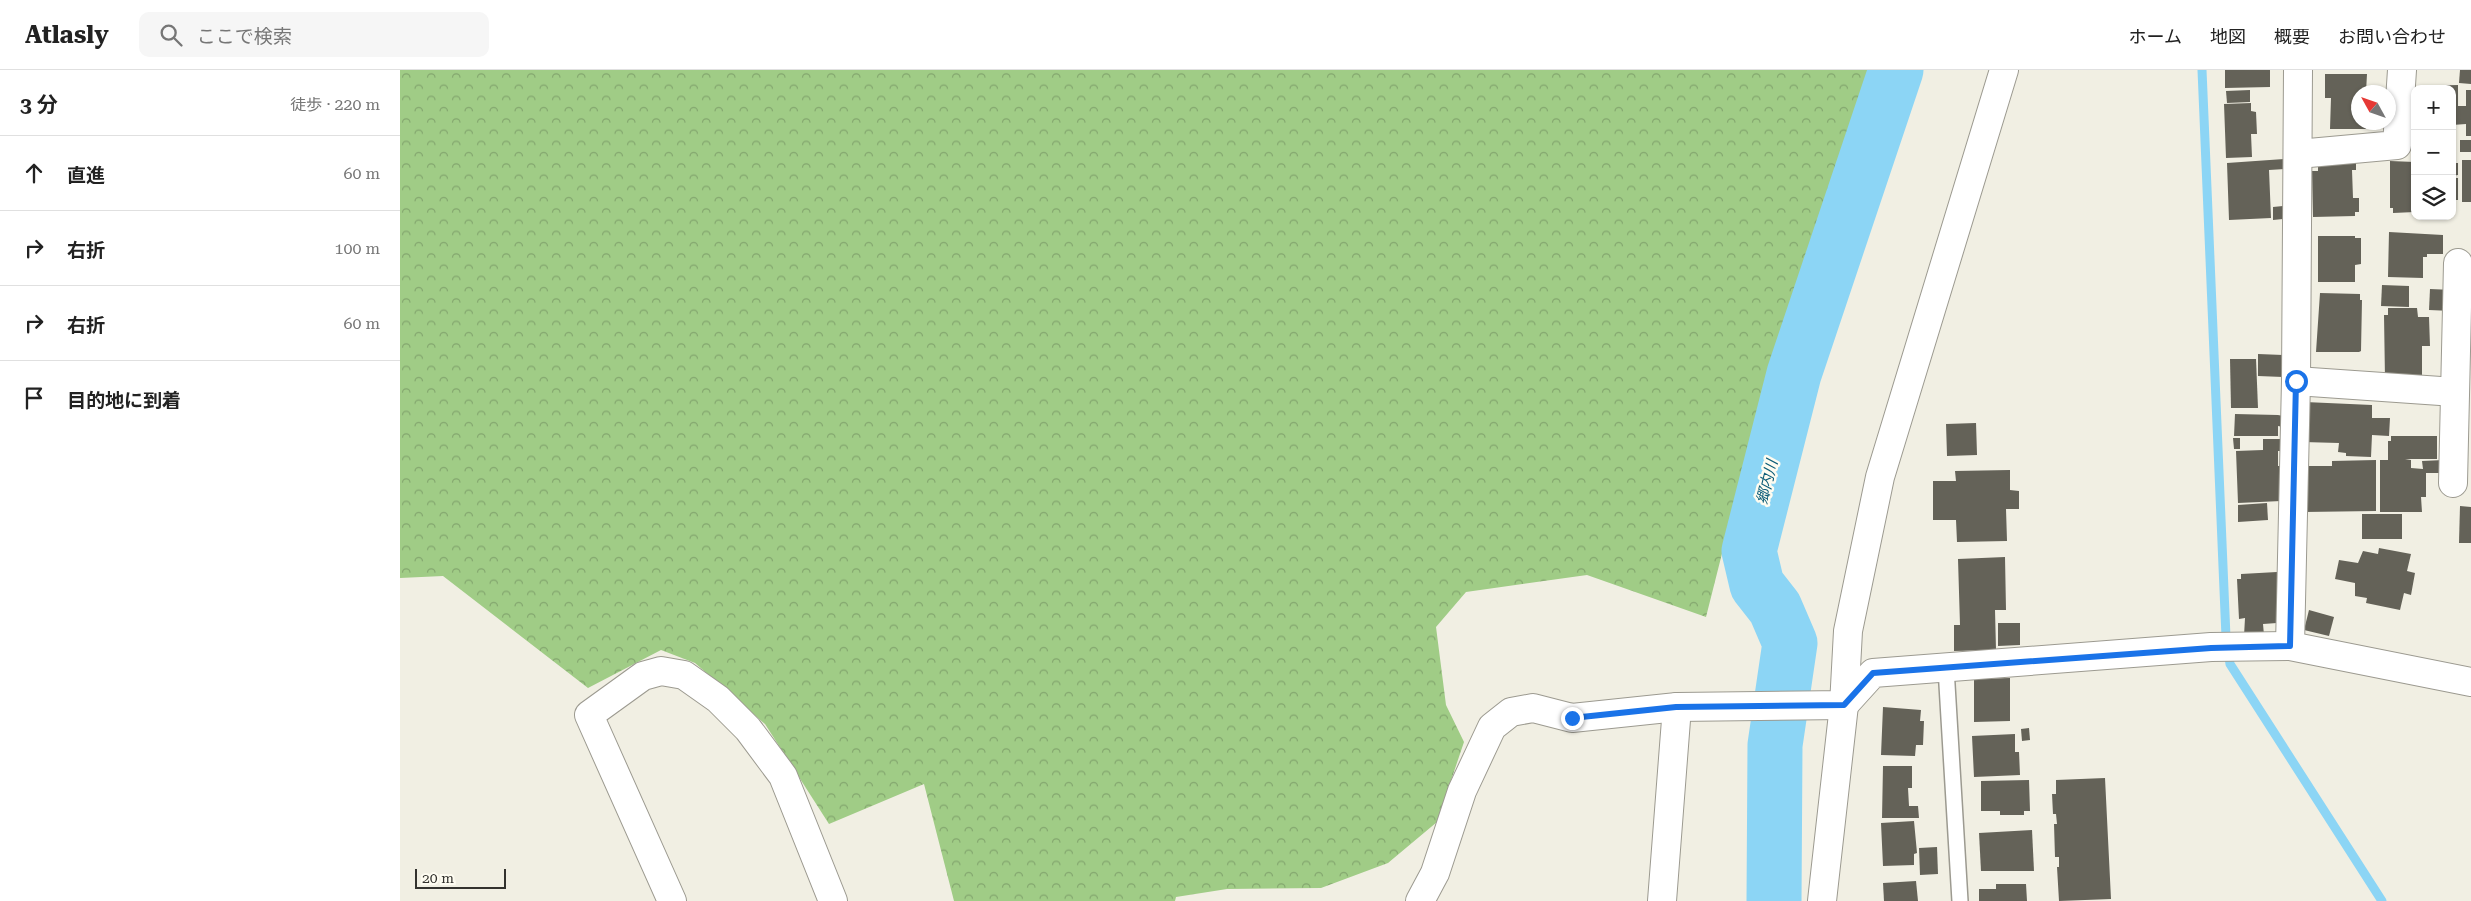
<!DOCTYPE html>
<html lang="ja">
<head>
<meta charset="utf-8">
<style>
  :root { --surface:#fff; --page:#f6f6f6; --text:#222; --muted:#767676; --line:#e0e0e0 }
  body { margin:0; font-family:"Roboto Serif","Noto Sans JP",serif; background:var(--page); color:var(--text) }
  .controls { position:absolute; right:15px; top:15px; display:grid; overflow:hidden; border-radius:10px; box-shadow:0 1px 4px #0004 }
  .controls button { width:45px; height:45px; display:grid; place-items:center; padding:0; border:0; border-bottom:1px solid var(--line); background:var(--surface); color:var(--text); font:25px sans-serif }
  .compass { position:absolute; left:1951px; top:15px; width:45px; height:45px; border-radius:50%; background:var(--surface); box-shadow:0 1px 4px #0004; rotate:310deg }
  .scale { position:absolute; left:15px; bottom:12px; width:91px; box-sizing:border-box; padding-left:5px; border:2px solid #33322e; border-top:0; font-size:14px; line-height:18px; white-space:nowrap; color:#33322e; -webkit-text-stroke:4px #fefcf1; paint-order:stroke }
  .stop { position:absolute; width:15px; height:15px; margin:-11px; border:4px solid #1a73e8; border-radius:50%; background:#fff }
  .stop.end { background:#1a73e8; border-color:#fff; box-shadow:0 1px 5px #0008 }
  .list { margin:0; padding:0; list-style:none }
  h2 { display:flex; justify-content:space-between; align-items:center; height:65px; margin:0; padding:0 20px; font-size:21px }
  h2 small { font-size:16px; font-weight:400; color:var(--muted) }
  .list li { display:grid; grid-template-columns:32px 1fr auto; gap:15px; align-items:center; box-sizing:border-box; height:75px; padding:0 20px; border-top:1px solid var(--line) }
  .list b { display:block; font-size:19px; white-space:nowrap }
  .list em { font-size:16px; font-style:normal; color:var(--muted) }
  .icon { flex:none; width:28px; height:28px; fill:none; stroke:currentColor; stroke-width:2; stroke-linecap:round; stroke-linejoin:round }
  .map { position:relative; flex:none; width:2071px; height:831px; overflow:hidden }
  header { display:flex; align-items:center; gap:30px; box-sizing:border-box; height:70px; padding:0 25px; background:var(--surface); border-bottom:1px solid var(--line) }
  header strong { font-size:24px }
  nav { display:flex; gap:28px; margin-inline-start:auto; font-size:18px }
  .search { width:350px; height:45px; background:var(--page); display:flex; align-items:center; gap:12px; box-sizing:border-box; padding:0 18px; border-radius:10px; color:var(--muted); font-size:19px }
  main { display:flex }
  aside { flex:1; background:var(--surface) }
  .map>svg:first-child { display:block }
</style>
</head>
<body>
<header>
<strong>Atlasly</strong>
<div class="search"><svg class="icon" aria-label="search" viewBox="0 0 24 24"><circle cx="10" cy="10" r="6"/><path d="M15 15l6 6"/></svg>ここで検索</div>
<nav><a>ホーム</a><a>地図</a><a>概要</a><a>お問い合わせ</a></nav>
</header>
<main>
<aside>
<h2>3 分<small>徒歩 · 220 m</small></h2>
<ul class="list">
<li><svg class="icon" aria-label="ahead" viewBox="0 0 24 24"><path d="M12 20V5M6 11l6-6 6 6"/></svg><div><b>直進</b></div><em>60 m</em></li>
<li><svg class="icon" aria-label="right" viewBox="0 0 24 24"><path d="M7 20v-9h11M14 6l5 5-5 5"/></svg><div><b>右折</b></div><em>100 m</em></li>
<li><svg class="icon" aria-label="right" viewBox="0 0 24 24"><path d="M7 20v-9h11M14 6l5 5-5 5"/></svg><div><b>右折</b></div><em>60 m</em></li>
<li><svg class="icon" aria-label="arrive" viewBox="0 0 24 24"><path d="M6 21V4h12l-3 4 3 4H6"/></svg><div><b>目的地に到着</b></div></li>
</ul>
</aside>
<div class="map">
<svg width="2071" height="831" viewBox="0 0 2071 831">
  <defs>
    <pattern id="forest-crowns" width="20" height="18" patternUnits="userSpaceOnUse" patternTransform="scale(1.25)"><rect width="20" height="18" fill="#a0cc86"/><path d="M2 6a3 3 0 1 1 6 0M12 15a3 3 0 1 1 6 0" fill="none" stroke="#83a66e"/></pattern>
  </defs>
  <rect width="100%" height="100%" fill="#f1efe3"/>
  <polygon fill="url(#forest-crowns)" points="0,0 1471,0 1368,301 1306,547 1187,505 1066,522 1036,557 1046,635 1064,672 1037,752 988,793 921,818 827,819 776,827 775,831 554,831 524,714 429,754 365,654 295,593 261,580 188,618 43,506 0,508"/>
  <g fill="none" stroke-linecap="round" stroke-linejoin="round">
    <polyline stroke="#8cd5f5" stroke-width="9" points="1802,0 1826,567 1830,594 1982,831"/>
    <polyline stroke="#8cd5f5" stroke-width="55" points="1374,831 1375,675 1390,573 1375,538 1357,515 1349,481 1394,304 1496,0"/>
  </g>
  <g fill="#646258">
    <polygon points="1825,0 1870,0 1870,17 1825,18"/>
    <polygon points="2060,0 2071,0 2071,14 2059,13"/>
    <polygon points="1925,4 1967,4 1966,22 1958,22 1958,52 1968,52 1966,59 1930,59 1931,28 1925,28"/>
    <polygon points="2058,15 2058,36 2066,36 2066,20 2071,20 2071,66 2066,66 2066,54 2052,55 2052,19 2017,19 2017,16"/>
    <polygon points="1850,20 1850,32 1827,33 1826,21"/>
    <polygon points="1851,33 1851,41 1856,42 1857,64 1851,64 1852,87 1826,88 1824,34"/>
    <rect x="2060" y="70" width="11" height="12"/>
    <polygon points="1884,89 1885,99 1869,100 1871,148 1829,150 1827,93"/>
    <rect x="2062" y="90" width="9" height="42"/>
    <polygon points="1918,91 1956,91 1956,100 1952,100 1953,128 1959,128 1959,142 1955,142 1955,146 1913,147 1912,101 1918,101"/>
    <polygon points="1990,91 2015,92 2015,142 1993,143 1993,138 1990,138"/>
    <polygon points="2052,93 2058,93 2058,105 2052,106"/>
    <rect x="2052" y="108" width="6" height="22"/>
    <polygon points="1883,136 1883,149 1873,150 1873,137"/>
    <polygon points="1989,162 2043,165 2043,184 2027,184 2027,187 2023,187 2023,208 1988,207"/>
    <polygon points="1918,166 1955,166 1955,168 1961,168 1961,194 1955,195 1955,212 1918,212"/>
    <polygon points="1982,215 2009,216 2009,237 1981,236"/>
    <polygon points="2030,219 2053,220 2052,241 2029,240"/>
    <polygon points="1920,223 1960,224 1960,230 1962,230 1961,281 1959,282 1916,282"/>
    <polygon points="1988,238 2017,238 2018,247 2029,247 2030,276 2022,276 2022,308 1985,309 1984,245 1988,245"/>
    <polygon points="1858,284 1883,285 1883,307 1858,306"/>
    <polygon points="1830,289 1856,289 1858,338 1831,338"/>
    <polygon points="1905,332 1972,335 1972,348 1990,348 1989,366 1972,365 1971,387 1946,386 1946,383 1938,382 1939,373 1903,372"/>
    <polygon points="1835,344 1878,345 1883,346 1883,357 1878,356 1878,366 1834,366"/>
    <polygon points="1576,353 1577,385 1547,386 1546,354"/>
    <polygon points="1991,366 2037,366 2037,389 2005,389 2011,390 2011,398 2023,399 2022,391 2044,390 2045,403 2026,403 2026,427 2021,427 2022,442 1980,442 1980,390 1988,390 1988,371 1991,371"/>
    <polygon points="1833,368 1840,368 1840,379 1834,379"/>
    <polygon points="1863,369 1884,369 1884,381 1878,381 1878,396 1883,396 1881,431 1838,433 1836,381 1863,380"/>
    <polygon points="1976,390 1976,441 1904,442 1903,396 1932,396 1932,391"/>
    <polygon points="1610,400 1610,420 1619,421 1619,439 1606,439 1607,471 1557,472 1556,450 1533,450 1533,411 1556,411 1555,401"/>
    <polygon points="1867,433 1868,450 1838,452 1838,435"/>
    <polygon points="2060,436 2071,437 2071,473 2059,473"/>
    <rect x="1962" y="444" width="40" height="25"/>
    <polygon points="1979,478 2011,484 2007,501 2015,503 2011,525 2004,523 2000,540 1966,533 1967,528 1955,526 1955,513 1935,509 1939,490 1958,493 1963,481 1978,484"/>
    <polygon points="1605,487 1606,540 1595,540 1596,580 1554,581 1554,555 1560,555 1558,489"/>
    <polygon points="1877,502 1878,523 1884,537 1876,538 1877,553 1863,554 1864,565 1844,566 1845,548 1839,549 1837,509 1841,509 1841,504"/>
    <polygon points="1909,540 1934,547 1929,566 1904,560"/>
    <polygon points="1598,553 1620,553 1620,575 1598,576"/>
    <polygon points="1610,608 1610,651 1574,652 1574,609"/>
    <polygon points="1483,637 1521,640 1520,651 1524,651 1523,675 1516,675 1515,686 1481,685"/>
    <polygon points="1629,658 1630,670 1622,671 1621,659"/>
    <polygon points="1615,664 1615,682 1619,682 1620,705 1574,707 1572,666"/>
    <polygon points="1483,696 1512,696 1512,718 1508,718 1509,736 1518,736 1519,748 1482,748"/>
    <polygon points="1705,708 1711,829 1659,831 1657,797 1659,797 1659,787 1655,787 1654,754 1657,754 1656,744 1653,744 1652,724 1656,724 1656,710"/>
    <polygon points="1629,710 1630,741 1624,741 1624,745 1600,745 1600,741 1581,741 1581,711"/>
    <polygon points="1514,751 1517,783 1514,784 1514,795 1483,796 1481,753"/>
    <polygon points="1632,760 1634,801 1581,801 1579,763"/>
    <polygon points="1537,777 1538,804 1520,805 1519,778"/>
    <polygon points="1516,811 1518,831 1484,831 1483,813"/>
    <polygon points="1596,814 1626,814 1627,831 1579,831 1579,819 1596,819"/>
  </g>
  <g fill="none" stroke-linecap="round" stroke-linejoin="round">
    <g stroke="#9c9a90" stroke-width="18">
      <polyline id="service" points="1546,598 1560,831"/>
    </g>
    <g stroke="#9c9a90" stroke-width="30">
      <g id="minor">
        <polyline points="1898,84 1997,75 2002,0"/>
        <polyline points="1896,311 2055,322"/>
        <polyline points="2053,413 2058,193"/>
        <polyline points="1890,576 1896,311 1898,0"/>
        <polyline points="272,831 189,645 243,606 261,601 284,605 318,629 348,659 383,706 433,831"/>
        <polyline points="1020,831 1035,803 1062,721 1092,657 1111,642 1133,638 1172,648 1277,637 1444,635 1473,603 1811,577 1890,576 2071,612"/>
        <polyline points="1262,831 1277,637"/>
        <polyline points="1422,831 1444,635 1448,561 1480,407 1604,0"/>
      </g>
    </g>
    <use href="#service" stroke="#fff" stroke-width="15"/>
    <use href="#minor" stroke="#fff" stroke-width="28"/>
  </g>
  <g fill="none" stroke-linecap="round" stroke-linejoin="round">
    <polyline stroke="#1a73e8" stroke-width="6" points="1172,648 1276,637 1444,635 1473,603 1811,578 1890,576 1896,311"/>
  </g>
  <g text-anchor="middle" stroke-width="5" stroke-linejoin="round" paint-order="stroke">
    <g font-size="15" font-style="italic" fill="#0c5c77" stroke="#fefcf1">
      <text transform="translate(1367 412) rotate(-76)" y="5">郷内川</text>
    </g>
  </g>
</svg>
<div class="controls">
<button>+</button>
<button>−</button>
<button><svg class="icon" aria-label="layers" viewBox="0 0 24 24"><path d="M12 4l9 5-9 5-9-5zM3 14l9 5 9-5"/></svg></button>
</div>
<svg class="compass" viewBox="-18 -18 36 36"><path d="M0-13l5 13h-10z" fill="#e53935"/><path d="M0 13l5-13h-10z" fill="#767676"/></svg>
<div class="scale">20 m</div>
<div class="stop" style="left:1896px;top:311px"></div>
<div class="stop end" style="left:1172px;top:648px"></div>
</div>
</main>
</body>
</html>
